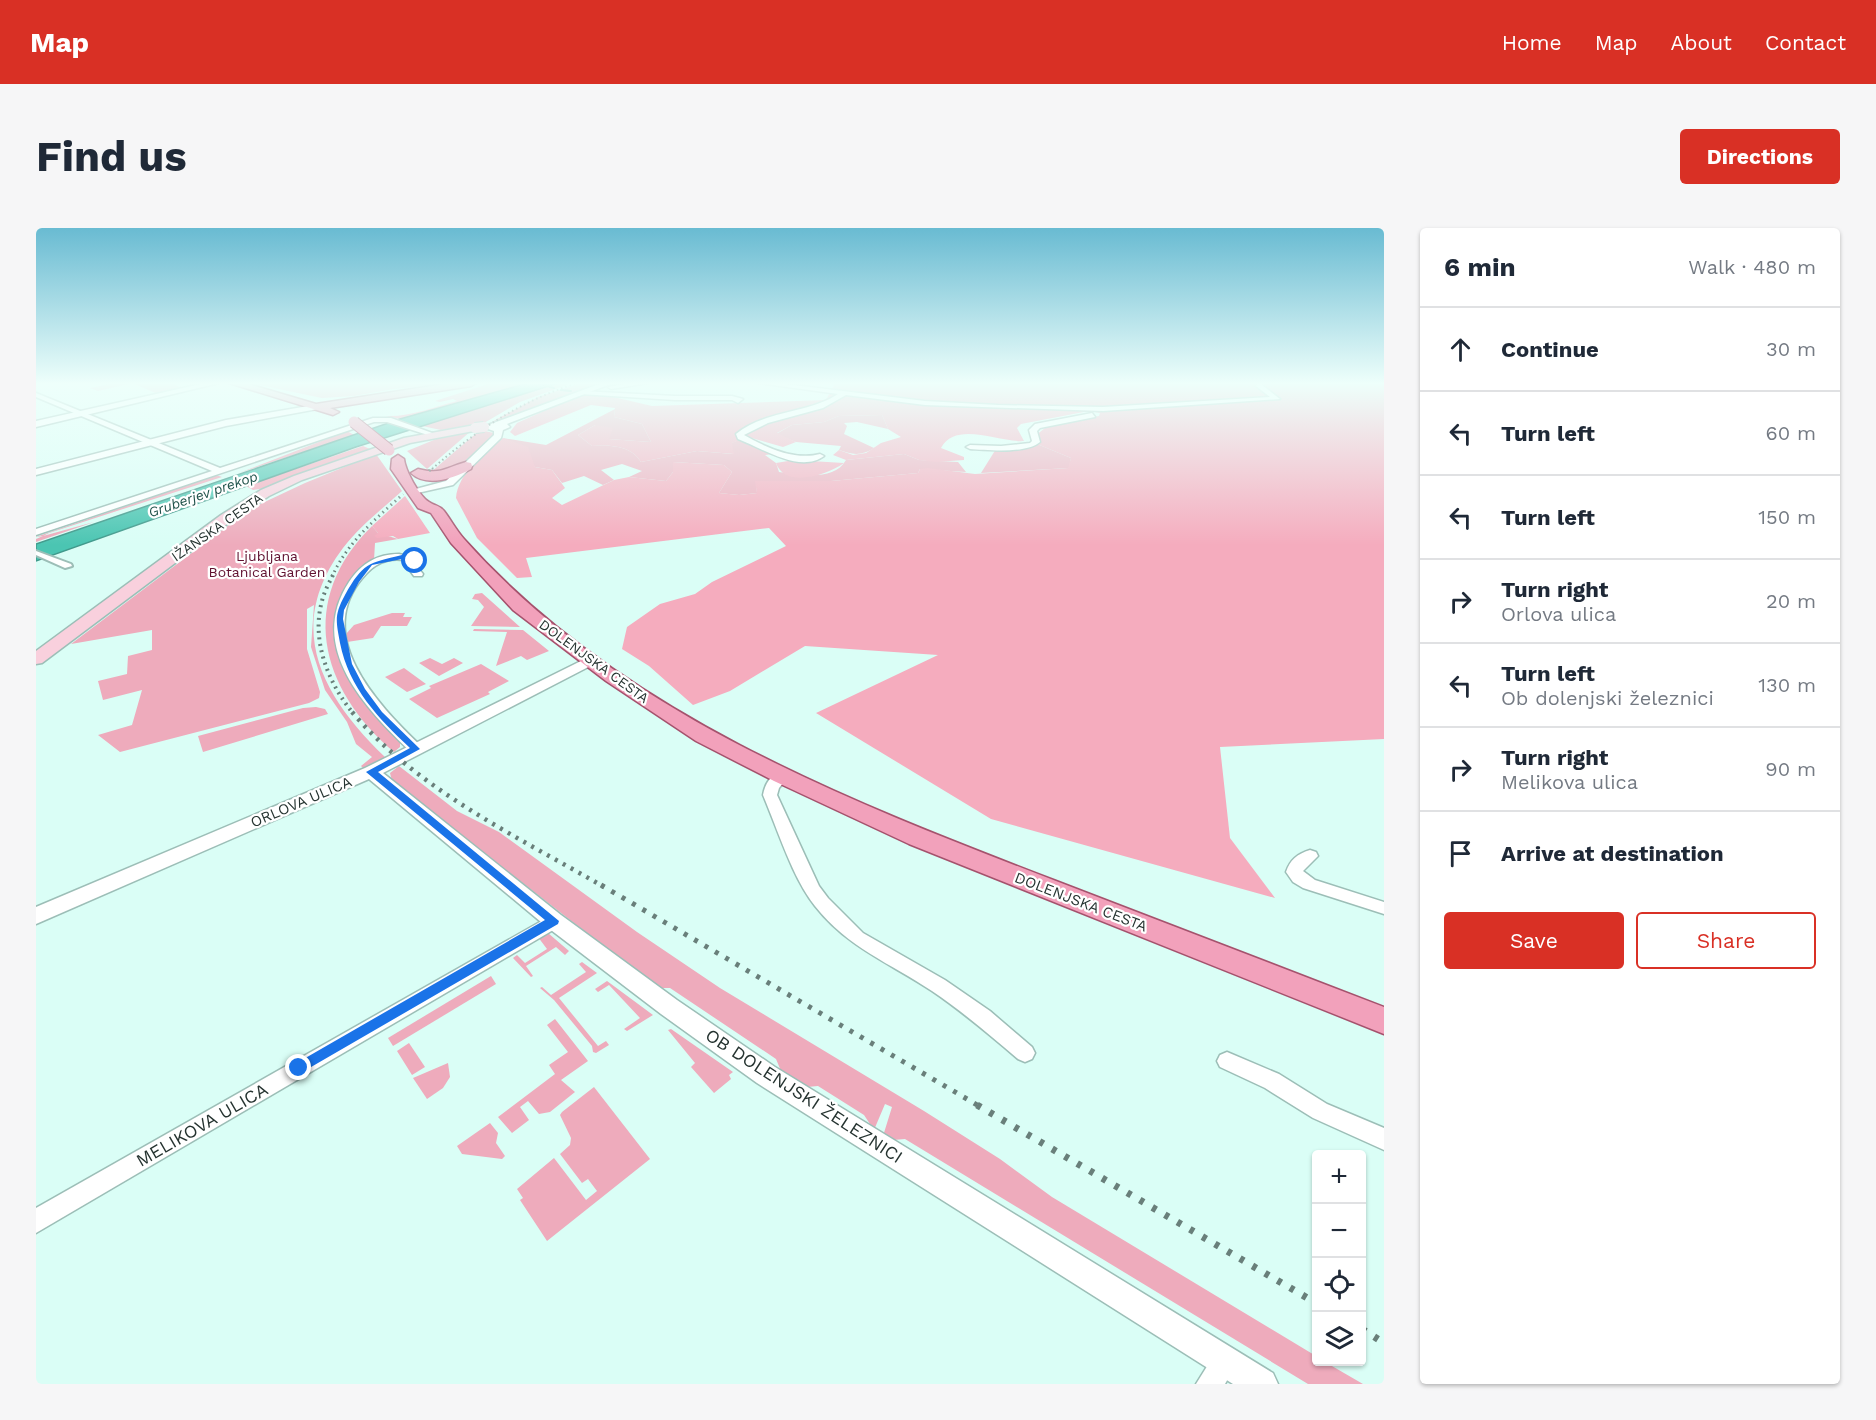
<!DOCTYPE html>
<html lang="en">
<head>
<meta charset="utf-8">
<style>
  :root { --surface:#fff; --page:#f6f6f7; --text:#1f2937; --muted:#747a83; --line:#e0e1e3; --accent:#d93025 }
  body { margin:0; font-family:"Work Sans",sans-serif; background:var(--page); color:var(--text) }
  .controls { position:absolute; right:18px; bottom:18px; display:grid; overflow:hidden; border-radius:6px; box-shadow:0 2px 4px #0004 }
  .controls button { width:54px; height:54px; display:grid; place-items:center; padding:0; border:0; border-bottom:2px solid var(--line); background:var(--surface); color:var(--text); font:30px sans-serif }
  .stop { position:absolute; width:18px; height:18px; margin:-14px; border:4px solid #1a73e8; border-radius:50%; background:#fff }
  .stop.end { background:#1a73e8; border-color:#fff; box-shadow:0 2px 6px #0008 }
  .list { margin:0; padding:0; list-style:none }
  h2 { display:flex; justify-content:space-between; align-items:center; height:78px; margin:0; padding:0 24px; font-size:26px }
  h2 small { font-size:20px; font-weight:400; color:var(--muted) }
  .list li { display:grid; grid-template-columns:39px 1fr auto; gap:18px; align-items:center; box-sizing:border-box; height:84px; padding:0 24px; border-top:2px solid var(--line) }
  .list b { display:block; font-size:22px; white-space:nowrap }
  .list p { margin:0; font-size:20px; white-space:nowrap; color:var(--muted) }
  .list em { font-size:20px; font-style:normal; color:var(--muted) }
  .actions { display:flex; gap:12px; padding:18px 24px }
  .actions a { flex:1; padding:14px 0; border:2px solid var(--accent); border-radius:6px; text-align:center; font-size:21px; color:var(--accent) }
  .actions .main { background:var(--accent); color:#fff }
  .icon { flex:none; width:33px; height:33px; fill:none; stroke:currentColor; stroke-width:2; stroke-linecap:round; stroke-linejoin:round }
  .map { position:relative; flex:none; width:1348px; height:1156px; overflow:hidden; border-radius:6px }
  header { display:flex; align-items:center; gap:36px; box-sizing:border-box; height:84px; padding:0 30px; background:var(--accent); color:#fff }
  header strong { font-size:28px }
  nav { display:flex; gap:33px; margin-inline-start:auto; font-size:21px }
  .intro { display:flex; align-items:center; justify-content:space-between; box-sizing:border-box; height:144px; padding:0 36px }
  h1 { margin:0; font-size:42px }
  .button { padding:15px 27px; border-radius:6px; background:var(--accent); color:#fff; font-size:21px; font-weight:700 }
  main { display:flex; gap:36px; padding:0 36px }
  aside { flex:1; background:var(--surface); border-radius:6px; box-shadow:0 2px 4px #0004 }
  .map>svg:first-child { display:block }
</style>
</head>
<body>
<header>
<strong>Map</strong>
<nav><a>Home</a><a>Map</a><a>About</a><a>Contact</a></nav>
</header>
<div class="intro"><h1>Find us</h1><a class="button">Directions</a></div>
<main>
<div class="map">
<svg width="1348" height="1156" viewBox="0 0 1348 1156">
  <rect width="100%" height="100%" fill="#dafef6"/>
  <g fill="#eeabbc">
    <polygon points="78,155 136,155 147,161 122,166 96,155 62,163 54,160"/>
    <polygon points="522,155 536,155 484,174 443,198 405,202 386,198"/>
    <polygon points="545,155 568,155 452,196 502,169"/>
    <path d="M579 181 578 189 606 196 615 214 572 211 559 197 542 207 556 218C574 217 595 217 605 234L661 223 697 226 695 215 706 211 725 217 724 222 737 226 729 227 740 235 743 244C763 246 798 254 810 232L868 226 883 232 922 234 930 244 884 241 882 245 795 253H720L721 265 703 267 683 265 696 244 688 237 637 234V244L630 253 593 249 606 243 586 236 565 242 578 252 567 257 548 248 526 255 516 242 499 239 467 210 510 217Z"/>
    <path d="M846 187 852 201 821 194 808 195 811 198 808 206 838 220C825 228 817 227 803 222L805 218 760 214 740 206 756 197 788 194 803 188Z"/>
    <path d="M444 202 458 205C453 215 421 242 410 244 406 245 400 244 395 244Z"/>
    <polygon points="311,203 318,207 203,245"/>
    <polygon points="435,203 391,241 371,223 410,207"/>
    <polygon points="988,216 1001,216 1035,230 1033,240 945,245 960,221"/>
    <path d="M340 226 366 263C346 281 323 299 307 320 247 400 287 469 349 529L327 540 325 538 336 529 320 516 311 494 289 462 275 419 278 377 271 381V421L284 464 283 470 273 475 84 524 62 507 96 497 106 462 67 472 62 453 91 446 92 428 116 422V402L35 416 214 281 269 255Z"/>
    <polygon points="180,247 186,249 13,305 7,308 58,294 0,314 0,311 7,308 0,309"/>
    <path d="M336 298 342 305 362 311 339 315 338 332 303 381 299 403 308 438 315 456 330 478 364 515V519L358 524C283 460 261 372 336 298Z"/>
    <polygon points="446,365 484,399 435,398 448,379 442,372 436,371 439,366"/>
    <polygon points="356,385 369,385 367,389 376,389 371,398 345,398 337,410 311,414 310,406 318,397"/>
    <polygon points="438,401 487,402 513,423 491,432 485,428 460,438 471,404 437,403"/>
    <polygon points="394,430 406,436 418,430 427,435 403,448 383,435"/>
    <polygon points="445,436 473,453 452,464 454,466 401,490 373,471 395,460 393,458"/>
    <polygon points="368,440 390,456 371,464 349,449"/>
    <polygon points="280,479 289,481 292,486 167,524 162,508 267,480"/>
    <polygon points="363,538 421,583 463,604 601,704 684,760 888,883 964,931 1016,969 1280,1128 1280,1134 1289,1134 1327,1156 1272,1156 869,911 857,912 847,908 856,879 849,876 838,902 828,887 782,858 771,859 745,843 740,831 634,760 621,760 356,553 354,545"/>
    <polygon points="512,705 533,723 529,727 520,719 490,738 497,748 495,749 477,730 481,727 489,735 511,721 502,709"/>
    <polygon points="546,734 561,745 523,770 562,818 570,813 573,817 560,825 557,824 556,818 518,772 504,760 506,759 515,767 550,744 543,736"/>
    <polygon points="455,748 460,756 357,818 352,810"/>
    <polygon points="571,753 617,787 591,803 588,801 604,790 573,757 562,764 559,761"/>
    <polygon points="519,791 552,833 525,852 539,864 514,884 503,886 492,873 484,879 493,892 476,905 462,889 519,846 513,837 532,824 511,797"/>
    <polygon points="635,801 697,844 693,847 695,851 678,865 655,839 659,835 632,802"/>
    <polygon points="373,815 389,839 376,847 361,823"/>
    <polygon points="412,835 414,849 407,860 391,871 377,850"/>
    <polygon points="558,859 614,931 511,1013 484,972 487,970 481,961 518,930 550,972 561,963 552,951 546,955 524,926 534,917 535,910 524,887 526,884"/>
    <polygon points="454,895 462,905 460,915 469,928 466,931 426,926 421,918"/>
  </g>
  <g fill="#f5acbe">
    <polygon points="214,155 418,155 357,161 318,168 286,170"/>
    <path d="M455 155H492L364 191 350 188C374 189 398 179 421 173L417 171 404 174 399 173Z"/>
    <path d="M799 155H1348V511L1184 519 1194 610 1239 670 955 591 780 485 902 427 769 418 694 463 657 477 613 438 586 421 591 399 624 376 659 366 676 354 750 318 733 300 490 330 496 349 481 350 441 310 420 270C422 245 449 224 467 210L492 219 499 239 516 242 529 260 516 270 526 277 578 252 593 249 630 253 637 244V234L688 237 696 244 683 265 703 267 721 265 719 253H795L882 245 884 241 892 240 939 246 1032 240 1035 230 1001 216 999 208 1014 196 1063 188 1064 185 1053 183 985 196 981 200 988 213C964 215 920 192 905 220L928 229V232L900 234 883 232 868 226 810 232 797 227 803 222 817 227 830 225 845 215 865 209 852 201 846 187 803 188 788 194 756 197 741 205 760 214 747 219 712 209 696 215 698 226 661 223 605 234C595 217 574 217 556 218L542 207 559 197 577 200 573 211 615 214 606 196 578 189 579 180 555 177 479 208 474 204 481 195 546 166 573 168 616 178 790 172Z"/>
    <polygon points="327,218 334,221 265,245 231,260 217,262 210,258"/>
    <path d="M758 232 808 235C791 247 749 261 740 235Z"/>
    <polygon points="369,268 394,305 362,311 357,308 341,310 338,308 342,305 336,298"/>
  </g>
  <polygon fill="#4bc5b2" stroke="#40998b" stroke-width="1.5" points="492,155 522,155 320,219 0,333 0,316 364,191"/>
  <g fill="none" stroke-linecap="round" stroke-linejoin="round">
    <g stroke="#40998b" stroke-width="2">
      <polyline points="504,156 518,160"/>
      <polyline points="525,162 535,163"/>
    </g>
    <g stroke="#9cbeb7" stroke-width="4">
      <polygon id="pedestrian" points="0,323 35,336 36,338 29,340 0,327"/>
    </g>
    <g stroke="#9cbeb7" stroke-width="3">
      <g id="minor">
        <polygon points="593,155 612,155 575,161 572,159"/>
        <path d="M723 155H741L889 173 962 177 1067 179 1234 169 1220 158 1221 155H1227L1226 157 1244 171 1067 183 889 177 810 167 787 180 732 195 708 207C729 219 759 233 784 226L788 228C764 246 726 220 702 211L700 206C729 182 772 186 802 166Z"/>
        <polygon points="546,163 639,168 696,168 707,171 702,175 696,172 639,172 544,166"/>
        <polygon points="0,165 184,240 337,190 355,190 399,206 395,208 351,194 338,194 0,307 0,301 176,243 0,169"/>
        <path d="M1056 185 1059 189 1004 200 1001 203 1004 214C991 226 951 222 934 221L930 219 934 217 965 218 994 215 996 213 993 202 999 196Z"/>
        <path d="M363 326 383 331 382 340 387 346 386 348H378L372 340 374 334C359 328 342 333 331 345 273 405 341 476 385 518L387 521 380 525 375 524C330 481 270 419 313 354 326 335 341 326 363 326Z"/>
        <path d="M746 543 753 548 743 560 741 567 783 658 792 670 827 705 909 752 954 783 996 819 999 825 996 831 989 834 982 831C954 807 927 784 896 763 854 735 812 720 779 678 756 649 742 602 727 567 729 556 735 546 746 543Z"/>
        <path d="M1274 622 1280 624 1282 628 1267 643 1279 652 1348 674V686L1267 660 1257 654 1250 644C1254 632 1261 626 1274 622Z"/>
        <polygon points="518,686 524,688 527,693 524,698 0,1005 0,980"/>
        <polygon points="1191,824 1243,846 1291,876 1348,900 1348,922 1277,890 1229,860 1184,839 1181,833 1184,827"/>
        <polygon points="1189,1120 1198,1124 1202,1133 1189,1156 1160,1156 1180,1124"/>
      </g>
    </g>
    <g stroke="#9cbeb7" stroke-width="3">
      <g id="tertiary">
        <polygon points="169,155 183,155 0,199 0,193"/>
        <polygon points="566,155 577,155 471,196 474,199 467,202 465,210 417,257 377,266 372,263 410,253 458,207 458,203 452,201 452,197"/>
        <polygon points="284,176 288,178 287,180 190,198 0,247 0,241 190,192"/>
        <polygon points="555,428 560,429 562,432 560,435 347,545 525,687 641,772 739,839 1237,1145 1242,1156 1197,1156 721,855 625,786 511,699 333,551 0,696 0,679 329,540"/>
      </g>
    </g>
    <g stroke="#9cbeb7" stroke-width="3">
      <polygon id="secondary" points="439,197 444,200 443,202 374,215 266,252 233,268 195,293 6,435 0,436 0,423 185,287 225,262 258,248 368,210"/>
    </g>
    <g stroke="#a5526d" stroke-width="3">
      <g id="primary">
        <polygon points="193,155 209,155 280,176 415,155 440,155 435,158 294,180 303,184 297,187"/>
        <path d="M362 227 368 231C369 242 383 268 393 274 399 278 403 277 408 283 415 292 420 302 428 311 582 484 809 572 1020 653 1129 695 1239 737 1348 779V806L873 616 738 553 660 513 570 453 477 382 415 315 395 285 382 280 355 241 356 231Z"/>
        <path d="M430 234 435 235 436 238 435 241C418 250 391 260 375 245L382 241C405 247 409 240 430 234Z"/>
      </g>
    </g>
    <use href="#pedestrian" fill="#fff" fill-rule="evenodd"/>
    <use href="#minor" fill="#fff" fill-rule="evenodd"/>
    <use href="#tertiary" fill="#fff" fill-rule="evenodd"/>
    <use href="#secondary" fill="#f9d0dd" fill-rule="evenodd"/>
    <use href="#primary" fill="#f2a1bb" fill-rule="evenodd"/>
    <path stroke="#697f7a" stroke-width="2" stroke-dasharray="1.5 3" stroke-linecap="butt" d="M396 241C440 202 485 173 541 155"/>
    <g stroke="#697f7a" stroke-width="3" stroke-dasharray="1.5 4" stroke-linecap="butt">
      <polyline points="393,243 397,239"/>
      <path d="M296 349C311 314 340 291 367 266"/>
    </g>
    <path stroke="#697f7a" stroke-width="4" stroke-dasharray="2 4.5" stroke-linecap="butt" d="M297 347C293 355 288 364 286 373 275 412 292 455 317 485"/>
    <path stroke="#697f7a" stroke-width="4.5" stroke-dasharray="3 6" stroke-linecap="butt" d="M316 484C382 562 480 608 568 659"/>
    <polyline stroke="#697f7a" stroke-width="5" stroke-dasharray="4 8" stroke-linecap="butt" points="565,657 943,878"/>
    <g stroke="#697f7a" stroke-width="7" stroke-dasharray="4.5 10" stroke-linecap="butt">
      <polyline points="941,877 1280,1075"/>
      <polyline points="1326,1101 1348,1115"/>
    </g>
    <g stroke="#9cbeb7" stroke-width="12" stroke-linecap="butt">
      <polyline id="secondary-bridge" points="439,200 448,199"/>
    </g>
    <g stroke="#a5526d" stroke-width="13" stroke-linecap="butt">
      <polyline id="primary-bridge" points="318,194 353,222"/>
    </g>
    <use href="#secondary-bridge" stroke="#f9d0dd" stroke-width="10"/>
    <use href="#primary-bridge" stroke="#f2a1bb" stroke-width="11"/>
  </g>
  <linearGradient id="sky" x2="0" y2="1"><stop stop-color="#69bbd2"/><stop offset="0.49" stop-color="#eefffb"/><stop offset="1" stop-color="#eefffb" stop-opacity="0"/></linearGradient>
  <rect width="1348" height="317" fill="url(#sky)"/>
  <path fill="#1a73e8" d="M366 327 382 333 379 335 366 331 336 337 323 354 308 382 307 391 316 436 329 461 346 484 384 521 342 544 523 693 522 696 263 846 259 845 257 840 259 836 509 692 330 544 374 520C342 490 313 460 304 415 300 393 298 387 309 367 327 335 332 335 366 327Z"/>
  <g text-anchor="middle" stroke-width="4.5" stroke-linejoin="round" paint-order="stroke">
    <g font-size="14" font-style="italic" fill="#1e5149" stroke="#fff">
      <text transform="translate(167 266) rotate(-19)" y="5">Gruberjev prekop</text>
    </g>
    <g font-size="14" fill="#253330" stroke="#fff">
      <text transform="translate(181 299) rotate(-35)" y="5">IŽANSKA CESTA</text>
      <text transform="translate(558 433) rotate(36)" y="5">DOLENJSKA CESTA</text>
    </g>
    <g font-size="14" fill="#601130" stroke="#fff">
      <text x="231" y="333">Ljubljana<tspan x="231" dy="16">Botanical Garden</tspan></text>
    </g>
    <g font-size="15" fill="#253330" stroke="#fff">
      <text transform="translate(265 574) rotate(-23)" y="5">ORLOVA ULICA</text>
      <text transform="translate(1045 674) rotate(21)" y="5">DOLENJSKA CESTA</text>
    </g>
    <g font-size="18" fill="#253330" stroke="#fff">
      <text transform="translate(768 868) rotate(33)" y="6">OB DOLENJSKI ŽELEZNICI</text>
      <text transform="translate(166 897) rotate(-30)" y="6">MELIKOVA ULICA</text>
    </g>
  </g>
</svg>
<div class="controls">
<button>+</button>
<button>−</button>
<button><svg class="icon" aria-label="locate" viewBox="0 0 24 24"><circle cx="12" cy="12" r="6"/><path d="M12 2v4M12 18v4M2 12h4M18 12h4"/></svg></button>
<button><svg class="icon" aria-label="layers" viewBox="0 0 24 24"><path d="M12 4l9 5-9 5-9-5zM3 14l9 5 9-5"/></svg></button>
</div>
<div class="stop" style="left:379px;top:333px"></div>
<div class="stop end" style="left:263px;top:840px"></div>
</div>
<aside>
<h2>6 min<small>Walk · 480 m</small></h2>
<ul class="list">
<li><svg class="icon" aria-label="ahead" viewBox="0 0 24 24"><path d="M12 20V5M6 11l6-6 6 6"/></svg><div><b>Continue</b></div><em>30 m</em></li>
<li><svg class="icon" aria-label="left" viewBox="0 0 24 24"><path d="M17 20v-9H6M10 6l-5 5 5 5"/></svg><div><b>Turn left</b></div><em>60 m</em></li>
<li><svg class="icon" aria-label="left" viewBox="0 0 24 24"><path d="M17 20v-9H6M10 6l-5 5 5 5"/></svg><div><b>Turn left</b></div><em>150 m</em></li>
<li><svg class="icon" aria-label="right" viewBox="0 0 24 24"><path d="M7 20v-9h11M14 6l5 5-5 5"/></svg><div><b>Turn right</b><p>Orlova ulica</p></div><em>20 m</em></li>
<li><svg class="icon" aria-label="left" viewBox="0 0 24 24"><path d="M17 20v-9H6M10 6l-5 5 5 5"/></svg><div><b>Turn left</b><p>Ob dolenjski železnici</p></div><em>130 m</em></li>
<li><svg class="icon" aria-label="right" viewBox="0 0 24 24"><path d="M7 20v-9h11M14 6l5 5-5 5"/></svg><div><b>Turn right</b><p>Melikova ulica</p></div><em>90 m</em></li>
<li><svg class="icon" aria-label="arrive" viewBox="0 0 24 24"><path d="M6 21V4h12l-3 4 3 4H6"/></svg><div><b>Arrive at destination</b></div></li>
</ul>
<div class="actions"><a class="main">Save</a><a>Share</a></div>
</aside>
</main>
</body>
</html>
